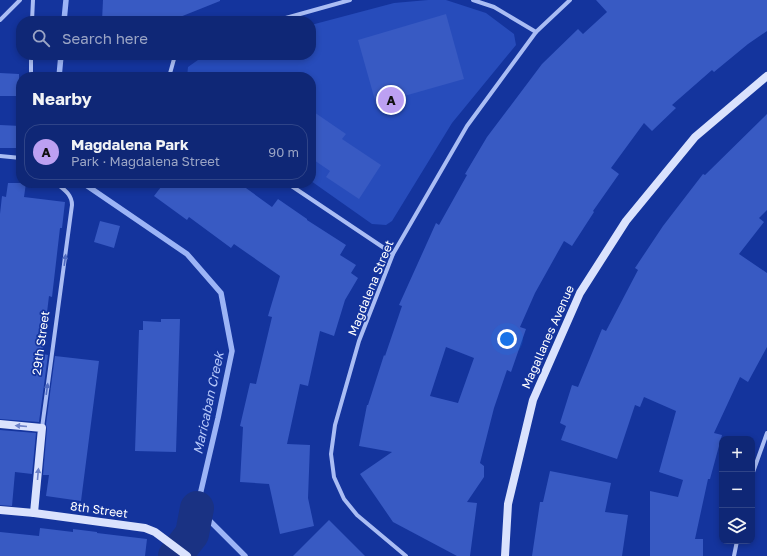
<!DOCTYPE html>
<html lang="en">
<head>
<meta charset="utf-8">
<style>
  :root { --surface:#0f2776; --page:#182f7b; --text:#f1f3f6; --muted:#9ba5c5; --line:#2f4488; --accent:#bca0f2 }
  body { margin:0; font-family:"Golos Text",sans-serif; background:var(--page); color:var(--text) }
  .controls { position:absolute; right:12px; bottom:12px; display:grid; overflow:hidden; border-radius:8px; box-shadow:0 2px 6px #0003 }
  .controls button { width:36px; height:36px; display:grid; place-items:center; padding:0; border:0; border-bottom:1px solid var(--line); background:var(--surface); color:var(--text); font:20px sans-serif }
  .you { position:absolute; left:507px; top:339px; width:14px; height:14px; margin:-10px; border:3px solid #fff; border-radius:50%; background:#1a73e8; box-shadow:0 0 0 6px #1a73e833 }
  .badge { display:grid; place-items:center; width:26px; height:26px; border-radius:50%; background:var(--accent); color:#111; font-size:13px; font-weight:700 }
  .pin { position:absolute; translate:-50% -50%; border:2px solid #fff; box-shadow:0 1px 4px #0006 }
  .list { margin:0; padding:0; list-style:none }
  h2 { display:flex; justify-content:space-between; align-items:center; height:52px; margin:0; padding:0 16px; font-size:17px }
  h2 small { font-size:13px; font-weight:400; color:var(--muted) }
  .list li { display:grid; grid-template-columns:26px 1fr auto; gap:12px; align-items:center; box-sizing:border-box; height:56px; margin:0 8px 8px; padding:0 8px; border:1px solid var(--line); border-radius:16px }
  .list b { display:block; font-size:15px; white-space:nowrap }
  .list p { margin:0; font-size:13px; white-space:nowrap; color:var(--muted) }
  .list em { font-size:13px; font-style:normal; color:var(--muted) }
  .icon { flex:none; width:22px; height:22px; fill:none; stroke:currentColor; stroke-width:2; stroke-linecap:round; stroke-linejoin:round }
  .map { position:relative; flex:none; width:767px; height:556px; overflow:hidden }
  .search { position:absolute; background:var(--surface); box-shadow:0 2px 6px #0003; left:16px; top:16px; width:300px; height:44px; display:flex; align-items:center; gap:10px; box-sizing:border-box; padding:0 14px; border-radius:16px; color:var(--muted); font-size:15px }
  .panel { position:absolute; background:var(--surface); box-shadow:0 2px 6px #0003; left:16px; top:72px; width:300px; height:116px; border-radius:16px }
  .map>svg:first-child { display:block }
</style>
</head>
<body>
<div class="map">
<svg width="767" height="556" viewBox="0 0 767 556">
  <rect width="100%" height="100%" fill="#14349d"/>
  <polygon fill="#274cbb" points="428,0 446,0 486,13 514,34 516,45 452,123 392,221 386,225 372,224 311,181 311,77 187,77 188,67 205,55 311,55 311,25 394,3"/>
  <g fill="none" stroke-linecap="round" stroke-linejoin="round">
    <g stroke="#9cb4f6" stroke-width="5.5">
      <polyline points="64,21 66,0"/>
      <polyline points="59,77 61,55"/>
      <polyline points="83,183 187,254 221,293 232,351 218,418 197,508 245,556"/>
    </g>
    <polyline stroke="#1a3283" stroke-width="34" points="175,556 192,534 197,508"/>
  </g>
  <g fill="#385ac3" fill-rule="evenodd">
    <polygon points="103,0 220,0 220,1 170,21 102,21"/>
    <path d="M596 0H767V31L748 44 714 72 712 70 672 105 676 108 652 131 644 123 611 168 619 174 593 211 594 212 572 246 564 241 535 293 520 327 526 329 511 372 507 370 494 408 480 463 484 466V477L467 502 477 503 470 556H457L393 522 360 474 392 452 359 446 367 405H368L384 355 385 356 402 306 399 305 436 223 439 225 467 175 465 174 487 137 542 64 578 29 583 34 607 12ZM446 347 474 358 458 403 430 396Z"/>
    <polygon points="446,14 464,79 376,104 358,40"/>
    <polygon points="0,73 19,74 19,96 0,96"/>
    <polygon points="311,110 346,134 342,139 381,165 359,199 326,177 330,171 311,158"/>
    <polygon points="767,114 767,210 759,218 764,222 739,254 767,273 767,347 748,382 740,377 714,433 722,435 710,479 708,479 695,539 703,539 703,556 650,556 650,491 678,497 683,480 659,472 676,411 644,397 640,407 635,405 617,459 561,440 566,426 560,423 572,385 578,387 602,329 606,331 638,270 635,268 663,226 703,174 705,175"/>
    <polygon points="0,125 21,126 21,148 0,148"/>
    <polygon points="8,183 26,183 24,197 65,202 62,228 60,228 52,297 49,296 42,354 48,355 39,422 0,419 0,214 2,196 6,197"/>
    <polygon points="164,183 239,183 272,207 278,199 307,219 307,220 346,245 340,255 356,265 351,273 358,278 345,300 334,336 320,331 308,386 300,384 287,444 310,445 308,498 314,526 280,534 269,484 240,482 243,427 240,426 250,383 256,384 272,317 268,316 280,276 234,244 231,248 189,217 187,220 154,196"/>
    <polygon points="100,221 120,226 114,248 94,242"/>
    <polygon points="161,319 180,319 176,452 135,451 139,330 143,330 143,321 161,322"/>
    <polygon points="55,356 99,361 81,501 46,496 49,475 43,475 47,429 46,424"/>
    <polygon points="0,430 36,433 32,474 15,472 12,506 0,505"/>
    <polygon points="550,471 611,483 605,512 628,515 622,556 532,556 540,502 543,502"/>
    <polygon points="329,520 365,556 293,556"/>
    <polygon points="40,528 73,532 73,529 97,532 97,533 147,539 145,556 0,556 0,532 39,536"/>
  </g>
  <g fill="none" stroke-linecap="round" stroke-linejoin="round">
    <g stroke="#aabdf4" stroke-width="4">
      <polyline points="473,0 494,7 536,32"/>
      <polyline points="0,20 20,0"/>
      <polyline points="32,21 33,0"/>
      <polyline points="275,21 350,0"/>
      <polyline points="31,77 31,55"/>
      <polyline points="169,77 174,59 178,55"/>
      <polyline points="0,156 21,158"/>
      <polyline points="287,183 393,254"/>
      <path d="M42 428 72 205C72 194 63 189 56 183"/>
      <polyline points="752,475 767,433"/>
      <polyline points="406,556 357,515 344,499 334,477 331,454 335,425 359,341 393,254 467,126 536,32 570,0"/>
      <polyline points="734,556 737,541"/>
    </g>
    <g stroke="#dae2fd" stroke-width="8">
      <polyline points="0,424 42,428 34,513"/>
      <polyline points="0,510 34,513 145,528 155,532 187,556"/>
      <polyline points="505,556 508,504 533,400 580,293 626,221 695,137 767,76"/>
    </g>
  </g>
  <defs><path id="oneway-solid" d="M-6-.8H1V-3.2L6.5 0L1 3.2V.8H-6Z"/></defs>
  <g fill="#506bc0">
    <use href="#oneway-solid" transform="translate(65 260) rotate(-82)"/>
    <use href="#oneway-solid" transform="translate(47 389) rotate(-82)"/>
  </g>
  <g fill="#6d82c8">
    <use href="#oneway-solid" transform="translate(21 426) rotate(-175)"/>
    <use href="#oneway-solid" transform="translate(38 474) rotate(-85)"/>
  </g>
  <g text-anchor="middle" stroke-width="3.5" stroke-linejoin="round" paint-order="stroke">
    <g font-size="12" fill="#fff" stroke="#14349d">
      <text transform="translate(371 288) rotate(-68)" y="4">Magdalena Street</text>
      <text transform="translate(548 337) rotate(-66)" y="4">Magallanes Avenue</text>
      <text transform="translate(41 343) rotate(-82)" y="4">29th Street</text>
      <text transform="translate(99 510) rotate(8)" y="4">8th Street</text>
    </g>
    <g font-size="13" font-style="italic" fill="#b6c8fa" stroke="#14349d">
      <text transform="translate(208 403) rotate(-78)" y="5">Maricaban Creek</text>
    </g>
  </g>
</svg>
<div class="controls">
<button>+</button>
<button>−</button>
<button><svg class="icon" aria-label="layers" viewBox="0 0 24 24"><path d="M12 4l9 5-9 5-9-5zM3 14l9 5 9-5"/></svg></button>
</div>
<div class="you"></div>
<div class="pin badge" style="left:391px;top:100px">A</div>
<div class="search"><svg class="icon" aria-label="search" viewBox="0 0 24 24"><circle cx="10" cy="10" r="6"/><path d="M15 15l6 6"/></svg>Search here</div>
<section class="panel">
<h2>Nearby<small></small></h2>
<ul class="list">
<li><span class="badge">A</span><div><b>Magdalena Park</b><p>Park · Magdalena Street</p></div><em>90 m</em></li>
</ul>
</section>
</div>
</body>
</html>
